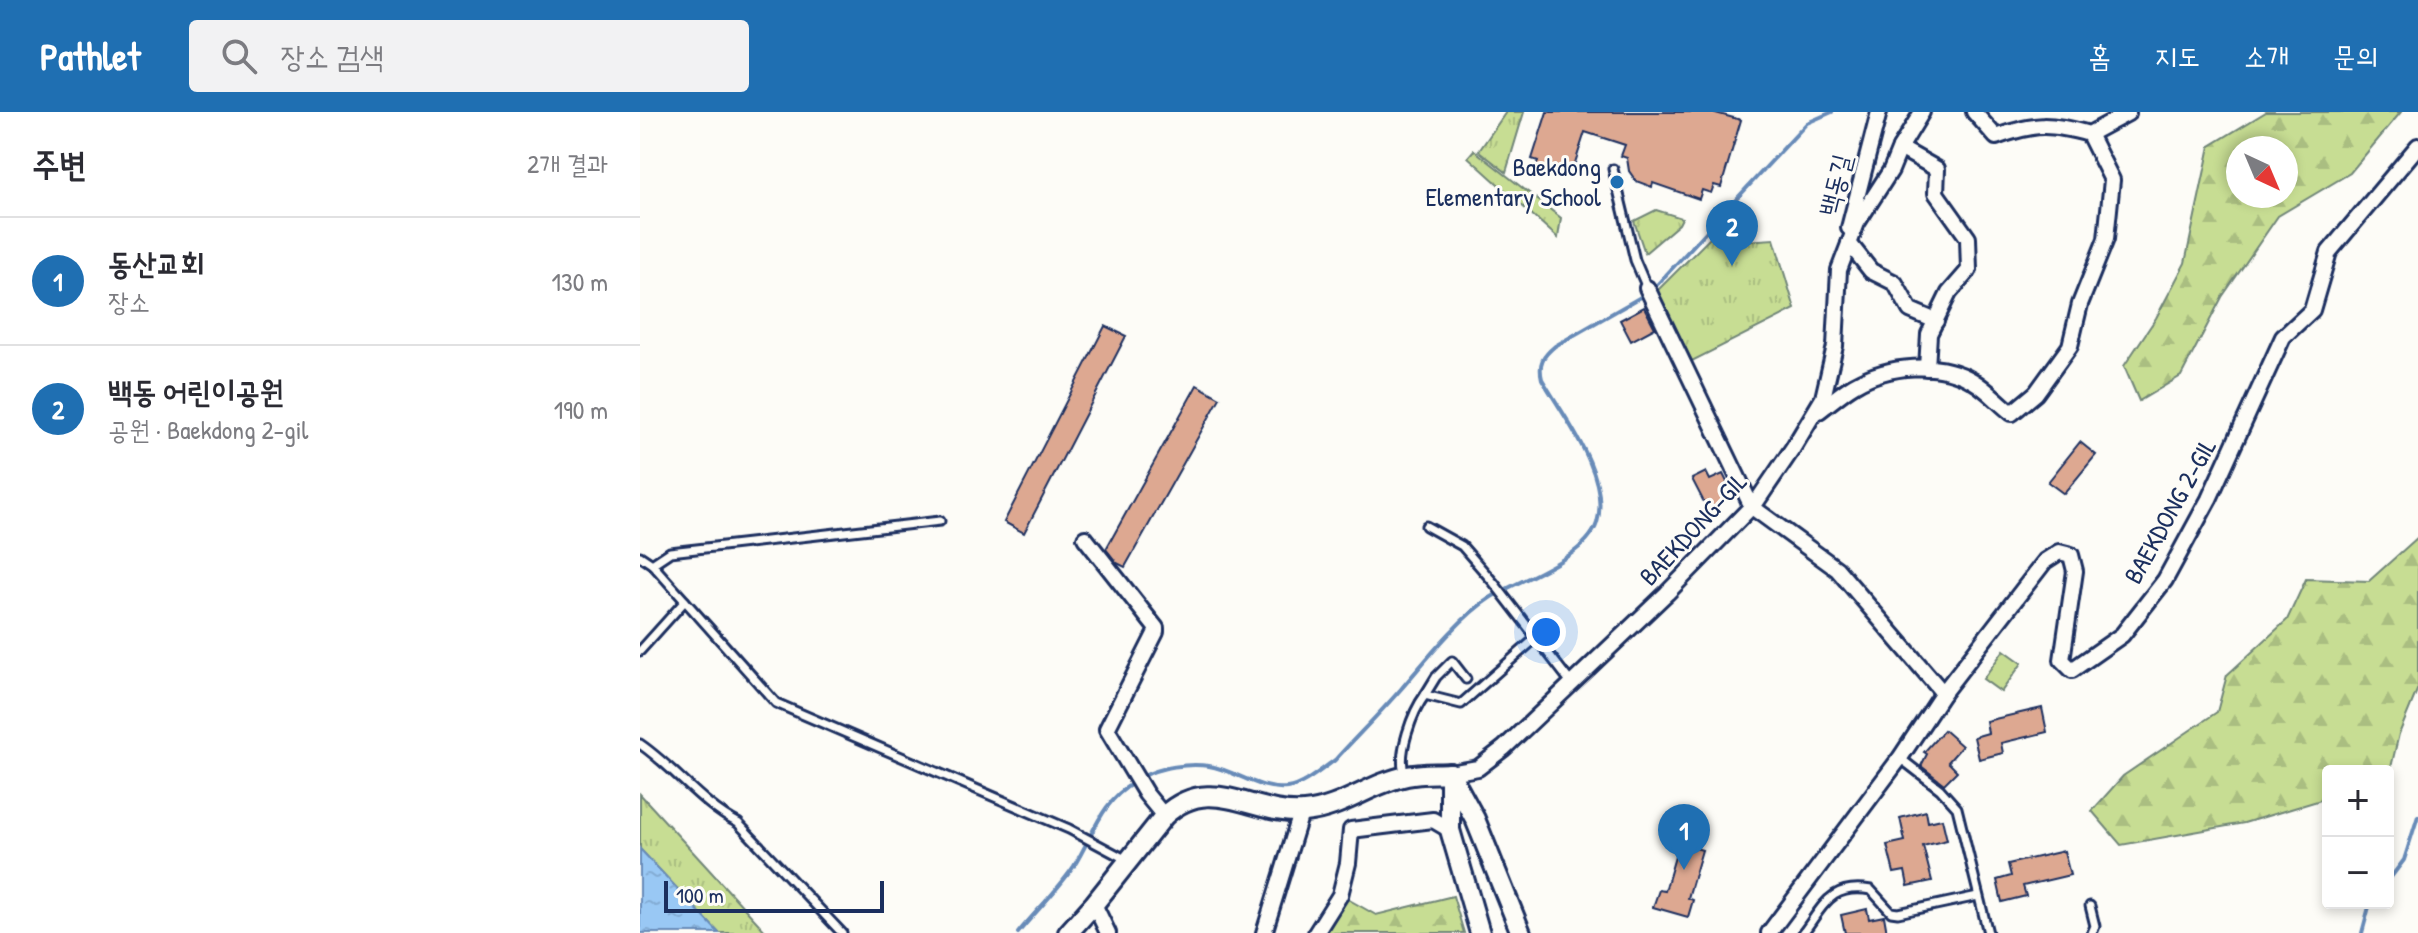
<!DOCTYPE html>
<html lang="ko">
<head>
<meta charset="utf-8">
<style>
  :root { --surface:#fff; --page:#f2f2f3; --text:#2b2b33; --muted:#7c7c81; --line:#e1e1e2; --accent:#1f6fb2 }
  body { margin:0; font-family:"Patrick Hand","Poor Story",sans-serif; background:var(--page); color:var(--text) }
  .controls { position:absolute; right:24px; bottom:24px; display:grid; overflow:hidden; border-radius:8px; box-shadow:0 4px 12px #0003 }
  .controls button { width:72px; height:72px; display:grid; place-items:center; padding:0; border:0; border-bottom:2px solid var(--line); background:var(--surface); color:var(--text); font:40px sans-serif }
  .compass { position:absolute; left:1586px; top:24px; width:72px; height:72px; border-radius:50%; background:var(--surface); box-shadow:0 4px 12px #0003; rotate:136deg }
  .scale { position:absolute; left:24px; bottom:20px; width:220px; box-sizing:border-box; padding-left:8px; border:4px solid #1b2f5e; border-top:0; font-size:22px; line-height:28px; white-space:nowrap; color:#1b2f5e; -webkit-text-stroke:6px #fdfcf7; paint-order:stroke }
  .you { position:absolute; left:906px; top:520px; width:28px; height:28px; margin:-20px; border:6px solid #fff; border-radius:50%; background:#1a73e8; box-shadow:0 0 0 12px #1a73e833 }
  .badge { display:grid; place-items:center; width:52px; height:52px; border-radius:50%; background:var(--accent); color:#fff; font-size:26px; font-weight:700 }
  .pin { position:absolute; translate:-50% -66px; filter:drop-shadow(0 2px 4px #0008) }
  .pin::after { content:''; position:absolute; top:42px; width:28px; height:24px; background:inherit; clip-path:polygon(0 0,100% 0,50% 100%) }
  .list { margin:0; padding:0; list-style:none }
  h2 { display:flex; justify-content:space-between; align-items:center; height:104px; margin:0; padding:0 32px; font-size:34px }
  h2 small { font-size:26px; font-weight:400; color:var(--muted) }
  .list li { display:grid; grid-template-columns:52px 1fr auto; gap:24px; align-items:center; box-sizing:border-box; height:128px; padding:0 32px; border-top:2px solid var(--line) }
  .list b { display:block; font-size:30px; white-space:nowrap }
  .list p { margin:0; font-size:26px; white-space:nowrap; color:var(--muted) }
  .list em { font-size:26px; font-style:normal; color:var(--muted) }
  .icon { flex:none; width:44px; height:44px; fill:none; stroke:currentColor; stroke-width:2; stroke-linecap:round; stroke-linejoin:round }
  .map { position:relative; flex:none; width:1778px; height:821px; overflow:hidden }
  header { display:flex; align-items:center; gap:48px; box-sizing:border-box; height:112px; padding:0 40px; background:var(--accent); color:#fff }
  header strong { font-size:38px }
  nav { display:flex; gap:44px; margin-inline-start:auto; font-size:28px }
  .search { width:560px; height:72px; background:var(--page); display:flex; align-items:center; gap:20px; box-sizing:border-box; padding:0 28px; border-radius:8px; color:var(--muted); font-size:30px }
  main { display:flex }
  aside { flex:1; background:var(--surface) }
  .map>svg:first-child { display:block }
</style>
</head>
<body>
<header>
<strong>Pathlet</strong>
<div class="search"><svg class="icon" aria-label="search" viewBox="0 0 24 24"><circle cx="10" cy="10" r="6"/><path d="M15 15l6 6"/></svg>장소 검색</div>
<nav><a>홈</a><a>지도</a><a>소개</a><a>문의</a></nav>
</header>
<main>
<aside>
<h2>주변<small>2개 결과</small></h2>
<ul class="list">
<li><span class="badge">1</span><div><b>동산교회</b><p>장소</p></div><em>130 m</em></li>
<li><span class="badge">2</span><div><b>백동 어린이공원</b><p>공원 · Baekdong 2-gil</p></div><em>190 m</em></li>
</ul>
</aside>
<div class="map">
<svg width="1778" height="821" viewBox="0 0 1778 821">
  <defs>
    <pattern id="grass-tufts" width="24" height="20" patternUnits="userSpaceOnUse" patternTransform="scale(2)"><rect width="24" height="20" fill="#c7dd93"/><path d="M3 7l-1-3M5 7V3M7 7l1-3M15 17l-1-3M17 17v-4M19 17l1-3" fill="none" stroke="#aabe81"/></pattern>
    <pattern id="forest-firs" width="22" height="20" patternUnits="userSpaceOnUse" patternTransform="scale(2)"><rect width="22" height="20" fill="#c7dd93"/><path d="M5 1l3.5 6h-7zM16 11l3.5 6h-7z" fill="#aabe81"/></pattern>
    <pattern id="water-ripples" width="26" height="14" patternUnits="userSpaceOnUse" patternTransform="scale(2)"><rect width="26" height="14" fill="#99c8f4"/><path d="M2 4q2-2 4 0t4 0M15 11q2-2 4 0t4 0" fill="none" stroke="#83acd4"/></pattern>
  </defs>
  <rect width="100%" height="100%" fill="#fdfcf7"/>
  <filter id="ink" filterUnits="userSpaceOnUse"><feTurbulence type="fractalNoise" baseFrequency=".0125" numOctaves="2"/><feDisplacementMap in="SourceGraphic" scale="16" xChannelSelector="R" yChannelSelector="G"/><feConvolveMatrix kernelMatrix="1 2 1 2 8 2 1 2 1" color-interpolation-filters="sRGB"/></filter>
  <g filter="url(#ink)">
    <g fill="url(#grass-tufts)" stroke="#718678" stroke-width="2">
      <polygon points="866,0 884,0 866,60 839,39"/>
      <polygon points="834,38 921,106 918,126 828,45"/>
      <polygon points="1016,98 1042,106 1039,112 1005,141 994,109"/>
      <polygon points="1089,107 1104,129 1134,127 1155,197 1052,249 1017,179"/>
      <polygon points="0,682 127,821 79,821 0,737"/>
    </g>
    <g fill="url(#forest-firs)" stroke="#718678" stroke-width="2" fill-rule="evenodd">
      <path d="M1626 0H1761L1710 61 1638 104 1582 185 1541 264 1499 289 1484 254 1516 206 1545 151 1570 34ZM1598 36H1646V84H1598Z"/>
      <polygon points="1778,425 1778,576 1759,622 1748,668 1748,659 1688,659 1688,689 1684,687 1604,711 1481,733 1452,699 1483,664 1577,600 1587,563 1647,508 1666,467 1729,469"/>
      <polygon points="813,784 824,821 682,821 704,785 736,803"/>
    </g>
    <polygon fill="#c7dd93" stroke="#718678" stroke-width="2" points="1364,538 1382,551 1361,580 1343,567"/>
    <polygon fill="url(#water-ripples)" stroke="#678bb8" stroke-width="2" points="0,737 79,821 0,821"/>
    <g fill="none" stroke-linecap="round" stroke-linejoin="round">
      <g stroke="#678bb8" stroke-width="4">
        <polyline points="1013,177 1167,11 1192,0"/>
        <path d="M502 665C519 655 549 651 569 654 595 658 619 679 647 676 663 674 682 657 695 648 717 624 740 601 761 577 786 548 819 506 850 486 880 467 946 446 957 411 971 364 924 305 902 267 898 251 903 244 915 234L1006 182"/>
        <polyline points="1748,769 1764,748 1778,704"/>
        <path d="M378 821C396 799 418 778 434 754 454 722 460 690 495 670"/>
        <polyline points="1722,821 1730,791"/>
      </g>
    </g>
    <g fill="#dda891" stroke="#1b2f5e" stroke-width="2">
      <polygon points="907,0 1072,0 1101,8 1081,75 1074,73 1071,81 1062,78 1059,87 1013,71 1012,75 996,69 989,59 987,46 981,44 985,33 945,20 933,57 926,55 922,66 895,58 898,49 892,47"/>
      <polygon points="1004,195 1015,216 991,229 980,208"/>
      <polygon points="465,214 486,224 384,421 364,410"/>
      <polygon points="557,273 580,286 485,455 477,451 466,437"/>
      <polygon points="1440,330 1456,343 1424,382 1408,370"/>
      <polygon points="1066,360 1070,368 1083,362 1094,384 1068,398 1052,367"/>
      <polygon points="1402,596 1407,620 1361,631 1363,641 1339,647 1334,625 1348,621 1346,609"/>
      <polygon points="1304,618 1322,634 1308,650 1317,659 1304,672 1281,654 1287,642 1284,640"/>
      <polygon points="1286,699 1288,710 1302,707 1307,728 1283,734 1292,769 1268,774 1265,759 1254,761 1247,733 1265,729 1260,706"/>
      <polygon points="1039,731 1062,738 1048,786 1053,788 1048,805 1013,795 1019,778 1025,779"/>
      <polygon points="1424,739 1430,763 1383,774 1386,784 1362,790 1357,768 1371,764 1368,752"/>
      <polygon points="1227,797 1229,807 1244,804 1247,821 1205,821 1201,803"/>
    </g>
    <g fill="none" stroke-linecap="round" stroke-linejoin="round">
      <g stroke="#1b2f5e" stroke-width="13">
        <g id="service">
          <polyline points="973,57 995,148 1007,176"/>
          <polyline points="786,414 822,434 854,471 932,572"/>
          <polyline points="0,444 12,452 136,591 429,717 487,748"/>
          <polyline points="12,452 30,440 300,409"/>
          <polyline points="0,539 45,489"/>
          <polyline points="785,583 796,565 812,549 826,567"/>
          <path d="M0 632C35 656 61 692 98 711L202 821"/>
          <polyline points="1260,646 1300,677 1317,696 1348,821"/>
          <path d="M765 662C756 643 773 599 785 583L821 592 896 526"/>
          <polyline points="1450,794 1455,814 1452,821"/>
          <path d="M1163 821C1184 793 1191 771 1231 778L1251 800 1258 801 1338 784"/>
        </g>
      </g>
      <g stroke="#1b2f5e" stroke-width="20">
        <g id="minor">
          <path d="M1334 0 1356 25C1396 11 1409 11 1449 22L1488 1"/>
          <polyline points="1260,36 1297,57 1296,81 1328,126 1329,158 1309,181 1289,222 1287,256"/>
          <polyline points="1209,116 1239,0"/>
          <polyline points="1209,131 1231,159 1255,171 1270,198 1296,209"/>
          <polyline points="1007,176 1112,395 1197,457 1303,581 1405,449 1419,440 1431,443 1435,459 1422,548 1432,558 1482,523 1525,468 1569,387 1643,225 1672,198 1689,140 1778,34"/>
          <path d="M1179 299C1191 290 1202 280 1214 273 1248 253 1299 248 1333 269 1347 277 1359 291 1372 301L1396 281 1430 234 1440 192 1466 127 1472 68 1449 22"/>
          <polyline points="445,426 516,516 516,520 467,617 506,682 524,704"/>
          <polyline points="810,661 838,656 864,636 1027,481 1117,389 1153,336 1183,286 1195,234 1199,158 1217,111 1251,58 1260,36 1282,0"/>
          <polyline points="454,792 468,821"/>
          <polyline points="624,821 661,701"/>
          <polyline points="676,821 700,783 708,751 711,718 793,708 810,718"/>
          <polyline points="1129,821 1260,646 1303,581"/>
        </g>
      </g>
      <g stroke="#1b2f5e" stroke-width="24">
        <g id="tertiary">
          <polyline points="810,661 835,707 881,821"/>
          <polyline points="810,663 810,718 840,821"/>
          <path d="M428 821 454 792 524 704C571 660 612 704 664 700 701 697 731 671 767 664 781 661 796 662 810 661"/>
        </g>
      </g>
      <use href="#service" stroke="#fdfcf7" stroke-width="7"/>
      <use href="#minor" stroke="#fdfcf7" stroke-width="14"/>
      <use href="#tertiary" stroke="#fdfcf7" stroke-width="18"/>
    </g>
  </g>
  <circle fill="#1f6fb2" stroke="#fdfcf7" stroke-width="3" cx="977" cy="70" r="8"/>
  <g text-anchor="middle" stroke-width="6" stroke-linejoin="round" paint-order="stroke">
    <g font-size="26" fill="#1b2f5e" stroke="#fdfcf7" text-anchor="end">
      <text x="961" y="64">Baekdong<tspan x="961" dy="30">Elementary School</tspan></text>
    </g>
    <g font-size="26" fill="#1b2f5e" stroke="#fdfcf7">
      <text transform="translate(1195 73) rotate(-76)" y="9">백동길</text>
      <text transform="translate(1530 399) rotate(-61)" y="9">BAEKDONG 2-GIL</text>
      <text transform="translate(1053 417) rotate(-47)" y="9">BAEKDONG-GIL</text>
    </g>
  </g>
</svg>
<div class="controls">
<button>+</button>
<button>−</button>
</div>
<svg class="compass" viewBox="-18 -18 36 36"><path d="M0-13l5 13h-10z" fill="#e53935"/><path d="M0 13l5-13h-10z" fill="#7c7c81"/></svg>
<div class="scale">100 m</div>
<div class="you"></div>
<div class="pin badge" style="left:1044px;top:758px">1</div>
<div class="pin badge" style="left:1092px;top:154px">2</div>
</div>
</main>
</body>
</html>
